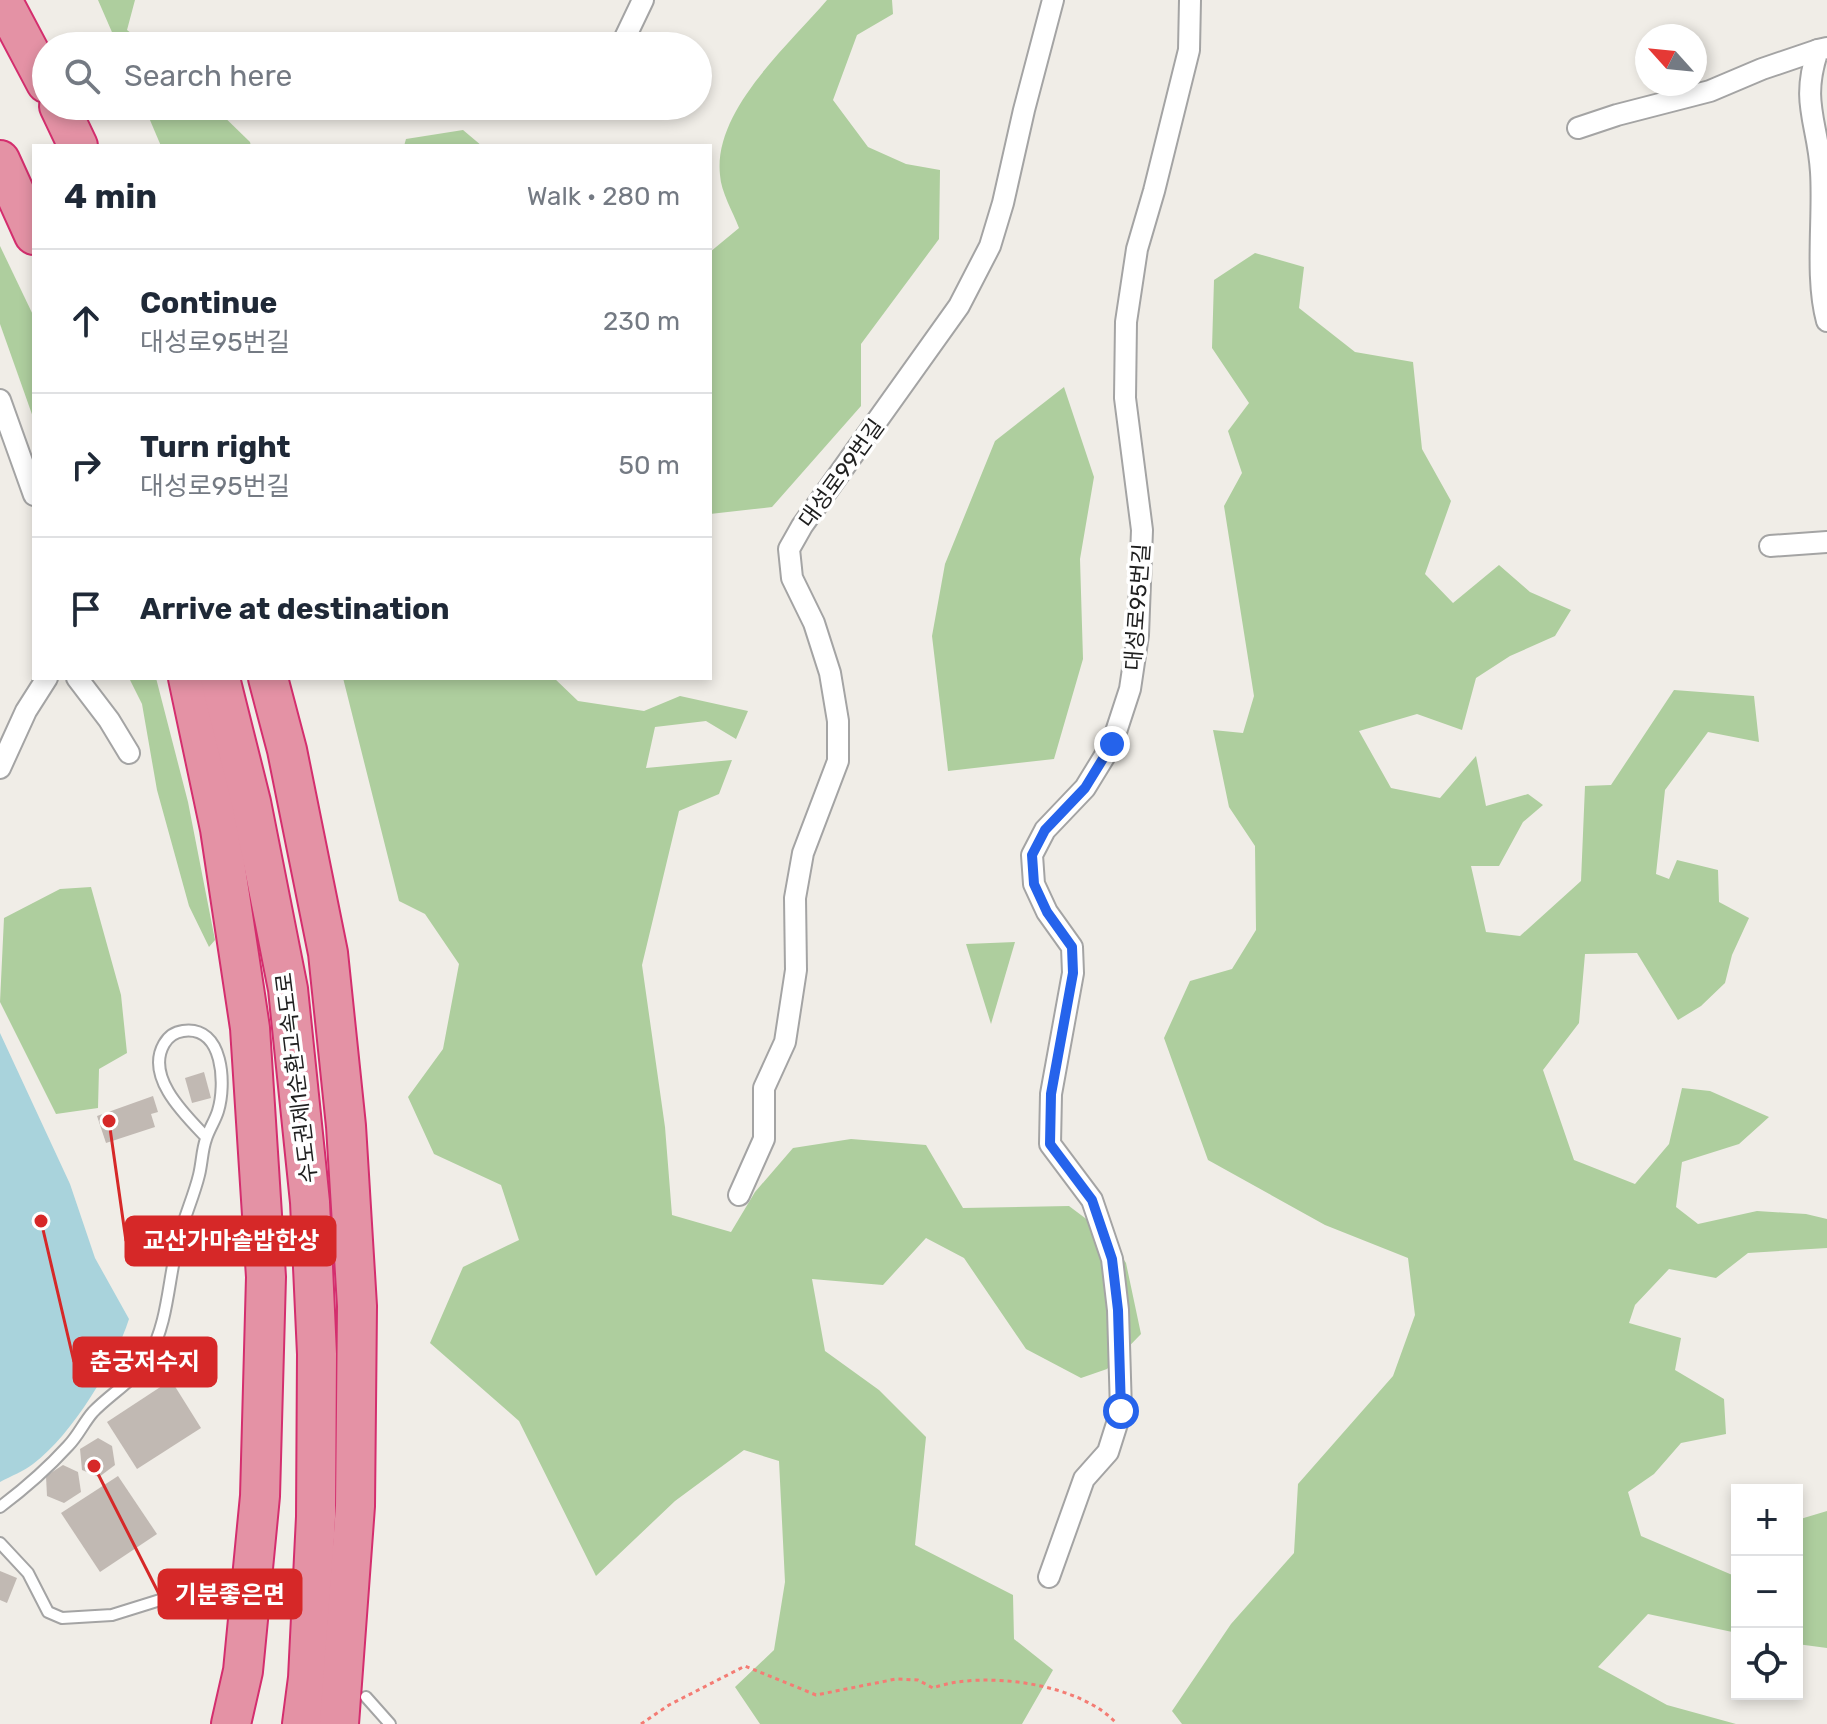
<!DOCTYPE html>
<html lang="en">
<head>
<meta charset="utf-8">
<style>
  :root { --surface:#fff; --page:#f6f6f7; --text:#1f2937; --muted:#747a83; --line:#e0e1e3 }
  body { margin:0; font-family:Rubik,"Noto Sans KR",sans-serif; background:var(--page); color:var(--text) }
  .controls { position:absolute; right:24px; bottom:24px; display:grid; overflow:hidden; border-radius:0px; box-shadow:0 4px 12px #0003 }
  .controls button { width:72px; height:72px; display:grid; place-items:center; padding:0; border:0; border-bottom:2px solid var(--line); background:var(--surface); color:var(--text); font:40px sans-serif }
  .compass { position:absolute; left:1635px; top:24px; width:72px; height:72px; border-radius:50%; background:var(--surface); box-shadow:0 4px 12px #0003; rotate:297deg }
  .stop { position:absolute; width:24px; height:24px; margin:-18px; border:6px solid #2563eb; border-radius:50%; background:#fff }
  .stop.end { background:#2563eb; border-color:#fff; box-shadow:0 2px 8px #0008 }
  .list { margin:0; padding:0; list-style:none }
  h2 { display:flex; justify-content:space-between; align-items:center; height:104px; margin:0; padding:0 32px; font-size:34px }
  h2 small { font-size:26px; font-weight:400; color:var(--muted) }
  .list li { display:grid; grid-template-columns:52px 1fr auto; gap:24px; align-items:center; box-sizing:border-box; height:144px; padding:0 32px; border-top:2px solid var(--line) }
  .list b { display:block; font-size:30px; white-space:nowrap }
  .list p { margin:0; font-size:26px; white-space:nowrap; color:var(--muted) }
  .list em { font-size:26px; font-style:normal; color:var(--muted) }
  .icon { flex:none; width:44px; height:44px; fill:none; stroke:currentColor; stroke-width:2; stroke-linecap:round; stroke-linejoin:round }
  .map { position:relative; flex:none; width:1827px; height:1724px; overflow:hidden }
  .search { position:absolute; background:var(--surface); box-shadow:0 4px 12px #0003; left:32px; top:32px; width:680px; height:88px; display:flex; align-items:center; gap:20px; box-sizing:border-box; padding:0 28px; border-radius:44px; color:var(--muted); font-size:30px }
  .panel { position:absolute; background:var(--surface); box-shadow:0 4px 12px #0003; left:32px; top:144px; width:680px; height:536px; border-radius:0px }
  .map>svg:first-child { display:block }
</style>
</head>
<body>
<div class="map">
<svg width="1827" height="1724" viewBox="0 0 1827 1724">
  <rect width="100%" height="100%" fill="#f0ede7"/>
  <g fill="#aece9e">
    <polygon points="98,0 135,0 127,30 147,46 118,46"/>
    <path d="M827 0H892L893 14 857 35 833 100 868 147 906 164 940 170 939 239 861 344V406L772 507 710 514V252L739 228C733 212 721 192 720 175 713 110 789 45 827 0Z"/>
    <polygon points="144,106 213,106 250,142 251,146 161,146"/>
    <polygon points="463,130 482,146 404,146 406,139"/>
    <polygon points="0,246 34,317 34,420 0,324"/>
    <polygon points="1255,253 1304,267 1299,308 1355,352 1413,362 1422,449 1451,501 1425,574 1453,603 1499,565 1530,592 1571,610 1555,636 1510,656 1476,678 1462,730 1417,714 1359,731 1391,788 1440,798 1476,756 1486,806 1528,794 1543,805 1523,822 1499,866 1471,866 1486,932 1520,936 1581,881 1585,786 1611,785 1674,690 1754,696 1759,742 1708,732 1665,790 1656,874 1669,879 1677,860 1718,870 1719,902 1749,918 1732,955 1725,983 1701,1006 1678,1020 1637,953 1585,954 1579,1023 1543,1070 1574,1160 1635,1184 1669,1144 1682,1088 1710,1091 1769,1117 1739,1144 1682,1162 1676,1207 1698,1224 1757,1211 1806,1214 1827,1219 1827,1248 1748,1253 1716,1278 1669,1269 1635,1305 1629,1323 1681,1338 1675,1370 1724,1399 1726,1434 1681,1443 1654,1474 1628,1492 1641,1536 1737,1577 1737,1633 1648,1614 1598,1667 1667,1705 1736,1724 1182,1724 1172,1711 1231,1624 1294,1553 1298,1484 1393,1376 1415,1315 1408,1258 1325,1225 1208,1160 1164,1038 1190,981 1232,969 1256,930 1255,846 1229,807 1213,730 1243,733 1254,696 1224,506 1242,473 1228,431 1249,403 1212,348 1214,280"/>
    <polygon points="1064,387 1094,477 1080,559 1083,659 1054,759 948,771 932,636 945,564 995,441"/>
    <polygon points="129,678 156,678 188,802 215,940 209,947 189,906 157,790 142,704"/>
    <polygon points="343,678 554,678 578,701 644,711 680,696 748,711 736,739 706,721 655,727 646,768 732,760 719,794 679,811 642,965 665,1127 672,1215 731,1232 755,1192 793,1148 851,1139 926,1145 963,1208 1069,1206 1109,1236 1126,1263 1141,1334 1107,1369 1081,1378 1026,1349 964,1258 926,1238 883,1285 812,1279 825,1351 879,1390 926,1437 915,1545 1013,1595 1014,1639 1053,1670 1022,1724 760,1724 735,1687 774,1650 785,1582 779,1461 744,1450 675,1501 596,1576 519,1421 430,1343 463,1267 519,1240 501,1185 434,1154 408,1097 443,1049 459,964 425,914 399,901"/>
    <polygon points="91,887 121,995 127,1053 99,1069 98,1108 56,1114 0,1002 4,918 60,889"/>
    <polygon points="1015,942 991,1024 966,944"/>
    <polygon points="1827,1511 1827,1648 1797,1644 1797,1520"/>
  </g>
  <path fill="#a9d3dc" d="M0 1033 70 1184 95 1258 129 1319C114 1365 73 1434 33 1464 24 1471 11 1476 0 1482Z"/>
  <g fill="#c1b9b3">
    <polygon points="204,1072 211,1098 192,1103 185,1078"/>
    <polygon points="153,1096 158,1112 151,1114 155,1127 106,1143 97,1116"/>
    <polygon points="171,1380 201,1428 137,1469 107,1422"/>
    <polygon points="98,1438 112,1446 115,1465 99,1477 82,1470 80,1449"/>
    <polygon points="63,1465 78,1472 81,1492 64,1503 47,1496 46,1476"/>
    <polygon points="118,1476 157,1534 100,1572 61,1513"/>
    <polygon points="0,1571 17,1578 7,1603 0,1600"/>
  </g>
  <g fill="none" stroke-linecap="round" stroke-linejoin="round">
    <g stroke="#a4a4a4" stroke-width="14">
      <g id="service">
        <path d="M0 1507C24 1489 47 1469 68 1446 78 1436 84 1422 93 1412 111 1393 136 1380 149 1356 169 1321 168 1277 179 1238 184 1217 194 1196 199 1175 202 1163 202 1150 206 1139 209 1129 215 1121 218 1111 226 1085 224 1025 183 1031 175 1032 168 1037 164 1044 145 1077 185 1115 206 1137"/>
        <polyline points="0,1543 28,1573 48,1612 62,1618 112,1615 189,1591 211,1592"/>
        <polyline points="366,1697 390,1724"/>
      </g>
    </g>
    <g stroke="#a4a4a4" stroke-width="24">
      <g id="minor">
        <polyline points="621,46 643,0"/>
        <path d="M1827 48 1818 50C1800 103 1818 122 1821 172 1824 217 1815 278 1827 321"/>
        <polyline points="593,107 593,106"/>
        <polyline points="1578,128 1617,115 1710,91 1762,69 1818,50"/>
        <polyline points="0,400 34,495"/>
        <polyline points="1770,546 1827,542"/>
        <polyline points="77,678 109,720 129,753"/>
        <polyline points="0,768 26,711 47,678"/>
        <polyline points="739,1195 764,1139 764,1088 785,1042 796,970 795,898 803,853 838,761 838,721 830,673 814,623 792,578 789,549 802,526 959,306 990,246 1003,203 1024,110 1053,0"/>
        <polyline points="1049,1577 1084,1479 1108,1452 1121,1411 1118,1310 1112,1259 1092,1200 1050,1144 1051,1094 1073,973 1072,947 1047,912 1034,884 1032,855 1045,830 1085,788 1112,744 1130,689 1138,635 1142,530 1125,398 1126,322 1137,249 1154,191 1189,50 1190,0"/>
      </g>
    </g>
    <g stroke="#d42e6e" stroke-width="42">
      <g id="motorway">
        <polyline points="2,0 46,83"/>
        <polyline points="59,106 78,146"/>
        <polyline points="0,160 34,235"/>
        <polyline points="188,678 220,829 250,1028 266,1277 260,1496 243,1671 231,1724"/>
        <polyline points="220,678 251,802 288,989 310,1202 317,1354 316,1517 308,1678 302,1724"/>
        <polyline points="268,678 287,750 328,953 346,1126 357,1306 355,1506 339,1724"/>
      </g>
    </g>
    <path stroke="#f47c74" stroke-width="3" stroke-dasharray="4 4" stroke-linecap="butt" d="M641 1724 669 1705 745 1666 816 1695 896 1679 918 1680 933 1688C982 1670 1081 1683 1117 1724"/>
    <use href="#service" stroke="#fff" stroke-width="10"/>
    <use href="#minor" stroke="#fff" stroke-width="20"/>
    <use href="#motorway" stroke="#e492a5" stroke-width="38"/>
  </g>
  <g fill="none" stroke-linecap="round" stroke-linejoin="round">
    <polyline stroke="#2563eb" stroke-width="10" points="1112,744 1085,788 1045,830 1032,855 1034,884 1047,912 1072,947 1073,973 1051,1094 1050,1144 1092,1200 1112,1259 1118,1310 1121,1411"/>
  </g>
  <g text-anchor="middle" stroke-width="7" stroke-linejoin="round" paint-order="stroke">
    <g font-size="22" fill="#202020" stroke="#fff">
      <text transform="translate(841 473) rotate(-54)" y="8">대성로99번길</text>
      <text transform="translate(1137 607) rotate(-86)" y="8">대성로95번길</text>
      <text transform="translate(296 1078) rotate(-97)" y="8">수도권제1순환고속도로</text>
    </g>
  </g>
  <path fill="none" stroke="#d62828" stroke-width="3" d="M109 1121L126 1241M41 1221L74 1362M94 1466L159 1594"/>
  <g fill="#d62828" stroke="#fff" stroke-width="3">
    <circle cx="109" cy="1121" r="8"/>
    <circle cx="41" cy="1221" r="8"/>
    <circle cx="94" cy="1466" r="8"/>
  </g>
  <g fill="#d62828" stroke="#d62828" stroke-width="3">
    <rect x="126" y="1217" width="209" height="48" rx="8"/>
    <rect x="74" y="1338" width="142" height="48" rx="8"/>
    <rect x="159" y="1570" width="142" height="48" rx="8"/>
  </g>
  <g font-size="24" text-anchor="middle" font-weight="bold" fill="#fff">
    <text x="231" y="1249">교산가마솥밥한상</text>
    <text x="145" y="1370">춘궁저수지</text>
    <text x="230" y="1603">기분좋은면</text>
  </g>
</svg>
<div class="controls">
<button>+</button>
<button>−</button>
<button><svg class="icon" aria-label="locate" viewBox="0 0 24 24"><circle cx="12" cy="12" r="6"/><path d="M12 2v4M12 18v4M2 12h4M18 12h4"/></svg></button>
</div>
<svg class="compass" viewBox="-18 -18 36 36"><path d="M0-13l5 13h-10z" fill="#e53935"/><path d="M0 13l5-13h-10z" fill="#747a83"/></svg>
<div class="stop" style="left:1121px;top:1411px"></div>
<div class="stop end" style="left:1112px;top:744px"></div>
<div class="search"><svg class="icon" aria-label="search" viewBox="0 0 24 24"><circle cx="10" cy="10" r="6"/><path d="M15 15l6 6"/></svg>Search here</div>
<section class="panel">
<h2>4 min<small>Walk · 280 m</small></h2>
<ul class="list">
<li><svg class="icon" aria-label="ahead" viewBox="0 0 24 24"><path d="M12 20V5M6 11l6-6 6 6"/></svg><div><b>Continue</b><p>대성로95번길</p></div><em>230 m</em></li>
<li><svg class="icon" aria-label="right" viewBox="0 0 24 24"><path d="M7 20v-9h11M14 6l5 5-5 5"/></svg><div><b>Turn right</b><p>대성로95번길</p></div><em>50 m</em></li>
<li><svg class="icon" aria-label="arrive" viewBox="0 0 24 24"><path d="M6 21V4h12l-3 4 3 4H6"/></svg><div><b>Arrive at destination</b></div></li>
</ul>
</section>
</div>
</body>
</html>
